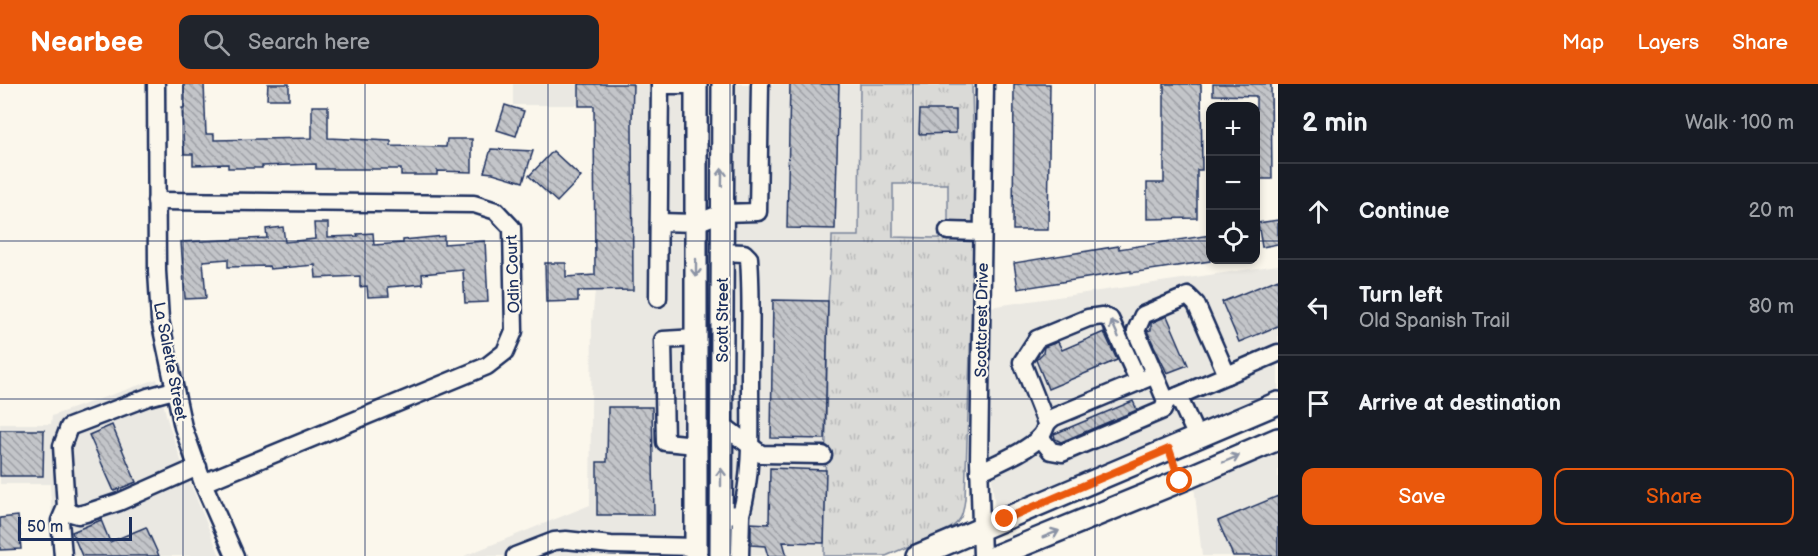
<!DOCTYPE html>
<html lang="en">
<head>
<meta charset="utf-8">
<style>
  :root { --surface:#171b24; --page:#20242c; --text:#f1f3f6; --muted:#9ea1a6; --line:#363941; --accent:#ea580c }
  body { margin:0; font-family:"Balsamiq Sans",sans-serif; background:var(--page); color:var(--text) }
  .controls { position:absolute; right:18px; top:18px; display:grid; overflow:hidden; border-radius:12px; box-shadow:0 3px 9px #0003 }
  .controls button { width:54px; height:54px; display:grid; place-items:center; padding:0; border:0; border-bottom:2px solid var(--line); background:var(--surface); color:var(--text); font:30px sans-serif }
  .scale { position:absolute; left:18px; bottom:15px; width:114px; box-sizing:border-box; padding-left:6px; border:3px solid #1b2f5e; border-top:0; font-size:16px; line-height:21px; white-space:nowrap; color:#1b2f5e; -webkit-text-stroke:4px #fbf7ec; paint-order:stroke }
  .stop { position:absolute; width:18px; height:18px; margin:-14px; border:4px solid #ea580c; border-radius:50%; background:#fff }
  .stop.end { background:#ea580c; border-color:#fff; box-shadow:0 2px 6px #0008 }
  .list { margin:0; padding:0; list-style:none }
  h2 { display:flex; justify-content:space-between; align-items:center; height:78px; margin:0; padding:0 24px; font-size:26px }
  h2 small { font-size:20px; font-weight:400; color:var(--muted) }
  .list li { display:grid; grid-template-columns:39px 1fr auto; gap:18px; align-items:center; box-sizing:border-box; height:96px; padding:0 24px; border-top:2px solid var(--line) }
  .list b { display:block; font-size:22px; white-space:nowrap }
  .list p { margin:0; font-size:20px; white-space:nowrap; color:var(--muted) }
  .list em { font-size:20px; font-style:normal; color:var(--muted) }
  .actions { display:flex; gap:12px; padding:18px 24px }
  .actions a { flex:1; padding:14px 0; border:2px solid var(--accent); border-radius:12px; text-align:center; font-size:21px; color:var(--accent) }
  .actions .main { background:var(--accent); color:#fff }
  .icon { flex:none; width:33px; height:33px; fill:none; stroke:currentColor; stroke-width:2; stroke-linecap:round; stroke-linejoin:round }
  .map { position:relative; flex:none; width:1278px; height:472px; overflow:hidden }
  header { display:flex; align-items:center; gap:36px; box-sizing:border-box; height:84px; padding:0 30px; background:var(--accent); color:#fff }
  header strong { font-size:28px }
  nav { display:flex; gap:33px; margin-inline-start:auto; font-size:21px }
  .search { width:420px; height:54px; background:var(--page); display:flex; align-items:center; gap:15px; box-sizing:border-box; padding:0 21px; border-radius:12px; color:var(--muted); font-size:22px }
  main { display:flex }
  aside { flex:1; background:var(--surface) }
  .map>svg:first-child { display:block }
</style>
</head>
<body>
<header>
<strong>Nearbee</strong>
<div class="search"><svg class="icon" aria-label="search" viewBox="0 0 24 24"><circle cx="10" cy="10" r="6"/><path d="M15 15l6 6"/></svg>Search here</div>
<nav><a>Map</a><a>Layers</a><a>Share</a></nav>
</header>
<main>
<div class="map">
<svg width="1278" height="472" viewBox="0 0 1278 472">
  <defs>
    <pattern id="grass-tufts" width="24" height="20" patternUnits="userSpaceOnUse" patternTransform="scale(1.5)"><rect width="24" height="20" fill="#dadad7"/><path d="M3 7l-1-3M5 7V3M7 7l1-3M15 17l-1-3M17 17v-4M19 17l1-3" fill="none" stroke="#babbbb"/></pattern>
    <pattern id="building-back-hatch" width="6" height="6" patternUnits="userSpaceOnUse" patternTransform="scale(1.5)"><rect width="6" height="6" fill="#c3c5c9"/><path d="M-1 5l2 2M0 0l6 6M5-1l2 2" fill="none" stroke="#9ea0a6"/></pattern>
  </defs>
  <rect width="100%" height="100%" fill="#fbf7ec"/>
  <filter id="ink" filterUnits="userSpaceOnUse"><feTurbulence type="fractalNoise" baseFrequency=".0167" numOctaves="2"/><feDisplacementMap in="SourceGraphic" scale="12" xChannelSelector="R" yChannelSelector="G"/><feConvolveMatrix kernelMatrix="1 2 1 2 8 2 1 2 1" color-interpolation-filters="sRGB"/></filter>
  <g filter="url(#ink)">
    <g fill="#eae8e2">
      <polygon points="513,0 688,0 689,472 464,472 590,421 592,238 595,207 594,21 513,21"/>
      <polygon points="729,0 860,0 859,152 833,152 825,355 826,386 824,472 729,472"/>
      <polygon points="893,100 948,100 947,153 893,153"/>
      <polygon points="1278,181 1278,307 995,426 988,356 989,223"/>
      <polygon points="157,295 168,338 182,379 220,472 54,472 50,400 0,400 0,340 51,340 52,332 65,327"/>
      <polygon points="1278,366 1278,472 1202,472 1194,401"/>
    </g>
    <path fill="url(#grass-tufts)" stroke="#7a849a" stroke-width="1.5" d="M860 0H972L975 141 948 140V100H893V153L974 155 965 415C963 430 962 437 949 445L886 472H824L828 217 832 156V152H859Z"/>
    <g fill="url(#building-back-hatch)" stroke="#1b2f5e" stroke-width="1.5">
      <polygon points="184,0 204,0 206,50 214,50 214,56 312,54 312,22 328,22 328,54 391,57 391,62 446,63 447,55 472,55 472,88 437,87 437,91 401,91 401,85 316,85 316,80 262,82 262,84 228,84 228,80 193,81 193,70 184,70 182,24 184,24"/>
      <polygon points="268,0 289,0 289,15 267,15"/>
      <polygon points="579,0 633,0 632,37 633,206 578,207 578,217 546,218 545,179 566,179 566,193 595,191 594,22 579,22"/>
      <polygon points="790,0 839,0 835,145 787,144"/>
      <polygon points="1014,0 1050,0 1048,146 1013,146"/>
      <polygon points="1164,0 1201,0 1202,86 1197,86 1197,134 1147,135 1147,99 1164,99"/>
      <polygon points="1213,0 1271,0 1272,95 1256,95 1256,12 1213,11"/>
      <polygon points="505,21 524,27 516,52 497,46"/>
      <polygon points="920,26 956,26 956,49 919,50"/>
      <polygon points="491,65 533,67 523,98 493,89 484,88"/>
      <polygon points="553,67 581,93 557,118 529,92"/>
      <polygon points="1278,136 1278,160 1262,163 1258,139"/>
      <polygon points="314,139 328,139 328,153 358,152 357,150 373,149 374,161 403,159 403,156 444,152 444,160 485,157 488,218 465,219 463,186 422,190 423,200 388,203 389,212 368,213 367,202 360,203 360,192 316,194 315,181 270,185 269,182 228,183 228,175 203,177 206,214 185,215 181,158 267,154 266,145 283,143 285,158 315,155"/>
      <polygon points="1210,151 1210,177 1131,189 1131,187 1018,205 1014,179 1119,162 1119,165"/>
      <polygon points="1278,195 1278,242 1239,258 1222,218"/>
      <polygon points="773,216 828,217 825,355 771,354"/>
      <polygon points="1167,232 1188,281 1167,289 1147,247 1151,246 1151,239"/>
      <polygon points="1104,248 1117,276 1048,305 1036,276 1043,269 1044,263 1058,258 1062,266"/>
      <polygon points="1133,317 1137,326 1061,358 1055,355 1054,350"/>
      <polygon points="608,323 652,323 654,431 597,431 597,378 607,378"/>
      <polygon points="112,341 136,398 114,407 89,351"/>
      <polygon points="0,346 44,346 43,392 0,392"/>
      <polygon points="770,384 826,386 824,459 783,458 787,472 768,472 765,462 751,461 751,439 769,440"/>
      <polygon points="1278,412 1278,472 1233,472 1218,437"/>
      <polygon points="18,432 21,465 0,466 0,434"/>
      <polygon points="101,436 110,458 146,443 159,472 82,472 72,448"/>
    </g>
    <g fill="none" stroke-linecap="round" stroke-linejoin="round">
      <g stroke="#1b2f5e" stroke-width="21">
        <g id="minor">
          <polyline points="156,0 157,187 160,236 183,343 203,399 235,472"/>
          <polyline points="660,1 696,1"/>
          <polyline points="156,117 474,120 496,127 512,144 514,247 505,268 487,282 203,399"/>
          <polyline points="659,138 696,139 722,129 758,128 760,0"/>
          <polyline points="948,147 982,148"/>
          <polyline points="658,214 660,0"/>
          <polyline points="1155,291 1166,317 1227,291"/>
          <polyline points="174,306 148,313 69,343 62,362 66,423 71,429 78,431 86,429 119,418 198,383"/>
          <polyline points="1178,312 1197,353"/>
          <polyline points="1046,339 1022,278 1037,255 1088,234 1102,232 1110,235 1139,298"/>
          <polyline points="721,340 761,370 823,371"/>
          <polyline points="1040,353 1051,367 1062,369 1163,326 1166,317"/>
          <polyline points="696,361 665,358 663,256 696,254"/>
          <path d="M979 388C997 379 1028 367 1041 352 1047 344 1043 341 1054 333L1155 291 1136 247 1143 231 1188 212 1196 220 1227 291 1278 269"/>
          <path d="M721 431 741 430C753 388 750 342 750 298 750 257 752 215 749 174L744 169 722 168"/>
          <polyline points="63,472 60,437 66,423"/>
          <polyline points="515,472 554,457 566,456 611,461 697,463"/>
          <polyline points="740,472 741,430"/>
          <polyline points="982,472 979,377 985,0"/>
        </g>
      </g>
      <g stroke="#1b2f5e" stroke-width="26">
        <g id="major">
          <polyline points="696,0 696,472"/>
          <polyline points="721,472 723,0"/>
          <polyline points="917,472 1278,319"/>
          <polyline points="996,472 1180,397 1278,355"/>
        </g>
      </g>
      <use href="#minor" stroke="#fbf7ec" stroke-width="16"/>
      <use href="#major" stroke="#fbf7ec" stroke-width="21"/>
    </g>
    <defs><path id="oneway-shaft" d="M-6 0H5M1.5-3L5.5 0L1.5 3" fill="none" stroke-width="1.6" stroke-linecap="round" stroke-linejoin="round" transform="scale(1.5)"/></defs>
    <g stroke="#8b93a5">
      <use href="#oneway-shaft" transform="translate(722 93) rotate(-89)"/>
      <use href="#oneway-shaft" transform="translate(696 184) rotate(90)"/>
      <use href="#oneway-shaft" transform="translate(1115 245) rotate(-114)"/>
      <use href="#oneway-shaft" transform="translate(1231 375) rotate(-23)"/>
      <use href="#oneway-shaft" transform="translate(721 393) rotate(-90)"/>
      <use href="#oneway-shaft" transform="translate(1051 450) rotate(-22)"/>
    </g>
  </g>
  <g fill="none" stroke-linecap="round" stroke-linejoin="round" filter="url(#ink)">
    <polyline stroke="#ea580c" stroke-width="8" points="1005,435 1169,365 1180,397"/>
  </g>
  <path fill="none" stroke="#1b2f5e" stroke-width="1.5" stroke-opacity="0.55" d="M183 0V472M365 0V472M548 0V472M730 0V472M913 0V472M1095 0V472M0 157H1210M1256 157H1278M0 315H1278"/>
  <g text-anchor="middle" stroke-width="4.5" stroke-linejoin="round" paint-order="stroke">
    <g font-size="16" fill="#1b2f5e" stroke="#fbf7ec">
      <text transform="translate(512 190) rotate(-92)" y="6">Odin Court</text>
      <text transform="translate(722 236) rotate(-90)" y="6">Scott Street</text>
      <text transform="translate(981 236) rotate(-89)" y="6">Scottcrest Drive</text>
      <text transform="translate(171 277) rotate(79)" y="6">La Salette Street</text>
    </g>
  </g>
</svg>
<div class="controls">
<button>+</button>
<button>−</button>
<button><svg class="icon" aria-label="locate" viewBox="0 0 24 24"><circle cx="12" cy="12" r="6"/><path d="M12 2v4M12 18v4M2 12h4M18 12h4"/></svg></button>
</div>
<div class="scale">50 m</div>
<div class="stop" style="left:1180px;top:397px"></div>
<div class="stop end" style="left:1005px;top:435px"></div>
</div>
<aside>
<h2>2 min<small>Walk · 100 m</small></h2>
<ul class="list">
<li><svg class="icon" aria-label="ahead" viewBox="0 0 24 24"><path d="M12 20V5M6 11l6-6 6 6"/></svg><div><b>Continue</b></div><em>20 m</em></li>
<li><svg class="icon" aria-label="left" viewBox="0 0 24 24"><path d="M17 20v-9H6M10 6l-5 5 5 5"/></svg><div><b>Turn left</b><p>Old Spanish Trail</p></div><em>80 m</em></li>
<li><svg class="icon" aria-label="arrive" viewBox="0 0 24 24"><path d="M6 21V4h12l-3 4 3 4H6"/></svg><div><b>Arrive at destination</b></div></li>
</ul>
<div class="actions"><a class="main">Save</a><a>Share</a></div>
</aside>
</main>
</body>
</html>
